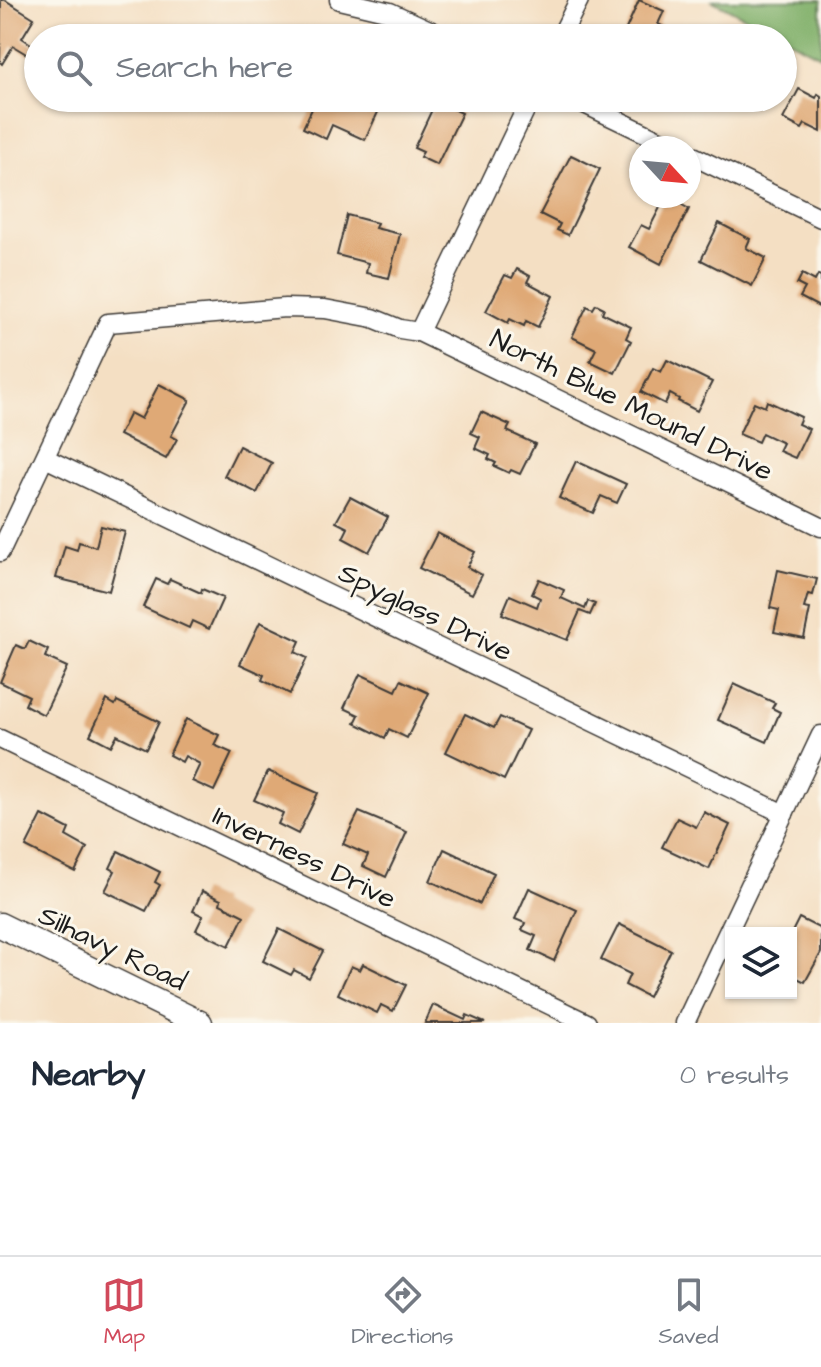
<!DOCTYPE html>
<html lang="en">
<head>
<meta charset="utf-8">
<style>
  :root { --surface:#fff; --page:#f2f2f3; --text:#1f2937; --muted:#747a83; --line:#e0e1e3; --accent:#d1495b }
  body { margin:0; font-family:"Architects Daughter",sans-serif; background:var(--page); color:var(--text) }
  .controls { position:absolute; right:24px; bottom:24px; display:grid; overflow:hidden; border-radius:0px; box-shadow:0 2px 6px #0004 }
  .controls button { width:72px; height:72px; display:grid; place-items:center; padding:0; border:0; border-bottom:2px solid var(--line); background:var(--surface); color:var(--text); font:40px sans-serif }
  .compass { position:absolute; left:629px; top:136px; width:72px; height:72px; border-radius:50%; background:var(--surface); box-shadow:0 2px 6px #0004; rotate:116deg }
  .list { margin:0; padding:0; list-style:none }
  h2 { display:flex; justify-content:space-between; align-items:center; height:104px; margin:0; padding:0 32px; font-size:34px }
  h2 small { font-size:26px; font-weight:400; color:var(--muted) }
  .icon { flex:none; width:44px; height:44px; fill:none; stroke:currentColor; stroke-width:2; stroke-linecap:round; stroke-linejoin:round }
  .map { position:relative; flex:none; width:821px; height:1023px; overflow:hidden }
  .search { position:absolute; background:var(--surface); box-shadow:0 2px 6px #0004; left:24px; right:24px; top:24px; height:88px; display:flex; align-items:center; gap:20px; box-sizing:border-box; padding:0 28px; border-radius:44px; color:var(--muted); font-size:30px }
  .sheet { height:232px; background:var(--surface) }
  nav { display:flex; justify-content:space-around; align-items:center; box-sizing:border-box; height:112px; border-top:2px solid var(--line); background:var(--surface); font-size:22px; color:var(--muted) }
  nav a { display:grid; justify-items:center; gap:4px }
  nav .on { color:var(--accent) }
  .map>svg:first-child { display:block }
</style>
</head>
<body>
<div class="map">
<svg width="821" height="1023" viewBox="0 0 821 1023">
  <rect width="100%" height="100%" fill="#fbf7ec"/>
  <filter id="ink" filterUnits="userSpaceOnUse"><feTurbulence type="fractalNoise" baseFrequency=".0125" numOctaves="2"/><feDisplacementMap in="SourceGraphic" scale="16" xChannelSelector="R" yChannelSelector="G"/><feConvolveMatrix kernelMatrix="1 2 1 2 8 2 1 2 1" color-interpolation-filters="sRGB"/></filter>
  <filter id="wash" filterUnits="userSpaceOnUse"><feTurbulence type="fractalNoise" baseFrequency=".006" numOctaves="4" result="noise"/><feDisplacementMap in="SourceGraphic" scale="32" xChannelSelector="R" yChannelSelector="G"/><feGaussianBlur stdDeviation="1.8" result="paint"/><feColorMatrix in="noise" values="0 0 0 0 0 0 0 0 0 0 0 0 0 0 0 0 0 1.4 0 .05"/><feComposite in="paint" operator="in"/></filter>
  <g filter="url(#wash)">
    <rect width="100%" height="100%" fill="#f4dfc3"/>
    <polygon fill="#81b06a" stroke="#4e6643" stroke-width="2" points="711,0 821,0 821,56"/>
    <g id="blocks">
      <g fill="#dfa976">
        <polygon points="1,0 5,0 34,18 22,38 34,46 28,55 13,46 2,64 0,62"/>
        <polygon points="639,0 664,11 658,24 668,29 664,38 622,38"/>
        <polygon points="799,89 816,98 818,94 821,96 821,132 805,124 802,129 783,119"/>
        <polygon points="317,98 337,98 348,103 353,98 379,110 365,140 332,125 326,139 303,128"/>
        <polygon points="436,101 462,113 437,165 420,157 423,152 414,148"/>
        <polygon points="571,155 600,169 568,235 557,230 560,224 540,214"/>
        <polygon points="666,196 689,209 661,264 629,247 641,225 649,229"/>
        <polygon points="347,215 377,223 375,228 400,234 389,278 366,273 368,263 337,255"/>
        <polygon points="719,223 750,239 746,248 766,258 752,286 701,260"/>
        <polygon points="517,269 530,276 527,282 553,296 538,327 526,321 524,326 510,319 508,323 486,311 505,275 512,278"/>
        <polygon points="802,274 815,281 818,275 821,276 821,308 800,297 805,288 797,284"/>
        <polygon points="596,304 604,308 602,313 631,327 626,338 631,341 615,373 590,361 596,349 572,337 587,306 593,309"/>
        <polygon points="667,360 712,382 697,411 678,401 679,399 670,394 665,404 641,392 653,368 661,372"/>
        <polygon points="159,384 190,400 171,436 177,439 166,459 119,435 130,413 141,419"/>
        <polygon points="767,401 801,417 798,424 809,429 795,458 779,451 783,443 762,433 758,442 739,434 754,402 765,407"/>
        <polygon points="481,412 510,425 507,431 535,444 520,474 511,470 509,473 494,466 496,463 488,459 490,455 475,448 480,437 471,433"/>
        <polygon points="239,446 272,463 257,493 224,476"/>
        <polygon points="576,461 626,484 617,503 601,496 593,513 559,498"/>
        <polygon points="350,497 388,517 369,552 343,538 348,528 336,522"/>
        <polygon points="101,526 125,532 109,591 56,578 65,546 77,550 79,542 96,547"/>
        <polygon points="437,533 475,552 467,567 482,575 472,594 419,568"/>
        <polygon points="778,570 817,579 813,595 808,594 804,608 810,609 804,638 774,632 779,610 770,608"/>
        <polygon points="156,579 167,584 170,579 201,593 202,589 223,598 209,629 192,621 189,628 143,607"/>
        <polygon points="539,579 564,590 561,598 585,609 588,601 595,604 590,615 580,611 567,640 502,614 510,595 537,607 540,598 532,594"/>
        <polygon points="260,622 300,641 295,652 307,658 290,694 262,680 264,675 240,664"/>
        <polygon points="29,641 48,650 45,657 67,667 44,715 25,705 29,696 0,682 16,645 25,649"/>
        <polygon points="360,674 396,691 401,680 429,693 407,738 389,729 385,738 355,723 359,715 344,708"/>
        <polygon points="734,684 775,703 772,708 780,712 767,742 718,720"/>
        <polygon points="107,700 115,705 117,701 159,722 146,749 117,735 111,746 90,735"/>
        <polygon points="465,714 494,728 500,717 528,730 504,780 446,752"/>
        <polygon points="186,719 219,735 214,745 232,753 214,791 192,781 200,764 185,756 182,762 169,755"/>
        <polygon points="268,771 318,793 298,834 278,824 283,813 254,800"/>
        <polygon points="359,812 407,832 386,877 363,866 368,855 343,844"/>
        <polygon points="704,812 730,825 709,869 662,847 677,818 696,827"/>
        <polygon points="42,815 69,829 66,836 87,848 75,872 26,847"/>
        <polygon points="444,849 494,873 480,904 430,881"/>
        <polygon points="118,851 160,872 155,882 160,885 146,911 105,891 115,871 110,868"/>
        <polygon points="529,888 577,910 554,961 530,950 536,936 522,930 525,923 515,919"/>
        <polygon points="202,891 221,900 220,904 244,916 229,946 196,930 203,916 193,911"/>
        <polygon points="799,918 821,929 821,953 805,982 791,975 791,934"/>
        <polygon points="619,924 671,950 648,997 625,985 630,974 601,960"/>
        <polygon points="279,929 323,951 309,978 294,970 291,975 263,961"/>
        <polygon points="363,964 406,985 393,1011 381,1005 377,1013 338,994 351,966 360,970"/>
        <polygon points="433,1005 465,1020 467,1015 485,1023 425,1023"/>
      </g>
    </g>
  </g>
  <g filter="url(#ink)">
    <use href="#blocks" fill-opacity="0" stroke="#3c3935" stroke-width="2"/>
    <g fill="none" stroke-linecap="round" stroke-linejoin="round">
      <g stroke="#3c3935" stroke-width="21">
        <g id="minor">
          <polyline points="339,0 390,12 447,38"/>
          <polyline points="560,38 579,0"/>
          <polyline points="572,98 676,148"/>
          <polyline points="689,154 821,218"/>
          <polyline points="419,332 531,98"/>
          <polyline points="45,458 784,814"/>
          <polyline points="0,552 108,323 285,308 325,309 373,318 400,329 419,332 821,527"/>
          <polyline points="0,739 587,1023"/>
          <polyline points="685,1023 821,735"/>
        </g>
      </g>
      <g stroke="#3c3935" stroke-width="27">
        <polyline id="tertiary" points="0,925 200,1023"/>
      </g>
      <use href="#minor" stroke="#fff" stroke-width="18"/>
      <use href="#tertiary" stroke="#fff" stroke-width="24"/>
    </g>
  </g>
  <g text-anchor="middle" stroke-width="6" stroke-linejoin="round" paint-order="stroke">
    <g font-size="28" fill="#1c1c1c" stroke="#fbf7ec">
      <text transform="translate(632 404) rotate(26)" y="10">North Blue Mound Drive</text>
      <text transform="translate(426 611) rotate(26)" y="10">Spyglass Drive</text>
      <text transform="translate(305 856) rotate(26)" y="10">Inverness Drive</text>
      <text transform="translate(113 947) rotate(26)" y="10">Silhavy Road</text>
    </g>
  </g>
</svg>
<div class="controls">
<button><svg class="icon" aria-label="layers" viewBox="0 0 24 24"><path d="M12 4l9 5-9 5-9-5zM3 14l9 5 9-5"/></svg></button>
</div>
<svg class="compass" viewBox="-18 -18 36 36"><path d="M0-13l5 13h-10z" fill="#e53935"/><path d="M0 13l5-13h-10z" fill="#747a83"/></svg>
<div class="search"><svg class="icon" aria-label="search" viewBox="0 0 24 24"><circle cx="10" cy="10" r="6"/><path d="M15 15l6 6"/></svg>Search here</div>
</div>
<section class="sheet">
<h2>Nearby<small>0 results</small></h2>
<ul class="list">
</ul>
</section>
<nav>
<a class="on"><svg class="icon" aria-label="map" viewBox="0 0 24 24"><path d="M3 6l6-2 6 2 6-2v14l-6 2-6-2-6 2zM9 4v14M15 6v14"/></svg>Map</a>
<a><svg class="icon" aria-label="directions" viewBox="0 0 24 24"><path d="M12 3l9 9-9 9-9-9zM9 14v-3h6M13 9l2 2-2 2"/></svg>Directions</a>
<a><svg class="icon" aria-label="saved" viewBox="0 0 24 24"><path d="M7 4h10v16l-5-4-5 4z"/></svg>Saved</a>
</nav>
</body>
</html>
